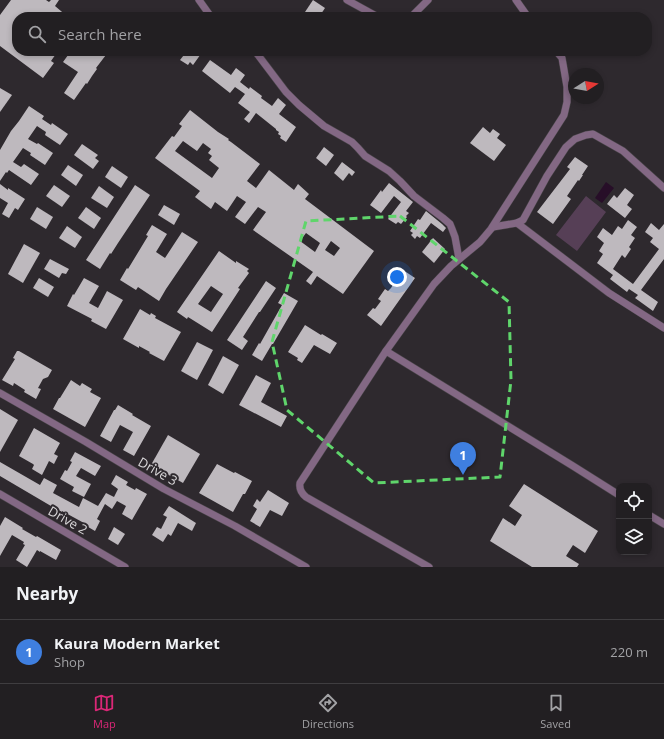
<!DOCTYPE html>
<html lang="en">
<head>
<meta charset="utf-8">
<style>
  :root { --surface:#221f22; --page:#2a272a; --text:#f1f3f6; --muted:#a2a2a5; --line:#3f3d40; --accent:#db2777 }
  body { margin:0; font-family:"Open Sans",sans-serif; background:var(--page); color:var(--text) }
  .controls { position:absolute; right:12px; bottom:12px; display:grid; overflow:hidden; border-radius:8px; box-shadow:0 2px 6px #0003 }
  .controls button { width:36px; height:36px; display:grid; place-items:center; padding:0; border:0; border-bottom:1px solid var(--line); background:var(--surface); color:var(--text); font:20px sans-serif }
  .compass { position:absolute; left:568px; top:68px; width:36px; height:36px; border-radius:50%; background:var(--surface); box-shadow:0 2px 6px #0003; rotate:79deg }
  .you { position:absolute; left:397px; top:277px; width:14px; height:14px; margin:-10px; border:3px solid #fff; border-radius:50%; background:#1a73e8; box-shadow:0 0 0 6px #1a73e833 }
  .badge { display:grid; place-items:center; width:26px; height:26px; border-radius:50%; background:var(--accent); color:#fff; font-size:13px; font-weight:700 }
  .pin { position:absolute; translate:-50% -33px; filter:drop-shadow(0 1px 2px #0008) }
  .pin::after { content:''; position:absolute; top:21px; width:14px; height:12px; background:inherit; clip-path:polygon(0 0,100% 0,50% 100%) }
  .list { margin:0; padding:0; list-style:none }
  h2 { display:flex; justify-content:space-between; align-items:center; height:52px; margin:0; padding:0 16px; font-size:17px }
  h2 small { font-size:13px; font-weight:400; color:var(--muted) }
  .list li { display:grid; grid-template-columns:26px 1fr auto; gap:12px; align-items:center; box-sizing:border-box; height:64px; padding:0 16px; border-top:1px solid var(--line) }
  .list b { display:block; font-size:15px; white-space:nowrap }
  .list p { margin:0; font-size:13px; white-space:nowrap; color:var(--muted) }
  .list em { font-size:13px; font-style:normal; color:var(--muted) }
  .icon { flex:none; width:22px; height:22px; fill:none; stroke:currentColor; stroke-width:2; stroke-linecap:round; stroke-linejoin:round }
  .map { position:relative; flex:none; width:664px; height:567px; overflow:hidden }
  .search { position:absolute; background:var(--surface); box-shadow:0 2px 6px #0003; left:12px; right:12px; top:12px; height:44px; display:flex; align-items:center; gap:10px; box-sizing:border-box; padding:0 14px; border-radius:16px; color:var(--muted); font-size:15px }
  .sheet { height:116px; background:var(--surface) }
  nav { display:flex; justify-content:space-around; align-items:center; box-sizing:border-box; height:56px; border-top:1px solid var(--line); background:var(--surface); font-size:11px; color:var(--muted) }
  nav a { display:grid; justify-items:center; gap:2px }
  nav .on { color:var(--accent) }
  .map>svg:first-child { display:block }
</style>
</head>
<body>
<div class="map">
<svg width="664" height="567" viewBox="0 0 664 567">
  <rect width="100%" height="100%" fill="#2e292e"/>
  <polygon fill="#563f56" points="586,196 606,212 577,251 556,235"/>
  <polygon fill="#270e28" points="606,182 614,188 602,203 595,198"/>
  <g fill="#beb9be" fill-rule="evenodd">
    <polygon points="11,0 46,0 49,2 51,0 59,0 55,6 68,17 17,17 17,51 58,51 51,61 54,63 43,78 0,46 0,15"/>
    <polygon points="313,0 325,8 319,17 306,17 303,15"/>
    <polygon points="71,51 109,51 96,68 97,69 92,76 87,84 86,83 74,100 64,93 78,72 63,62"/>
    <polygon points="187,51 203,51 193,65 190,62 188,65 180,60"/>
    <polygon points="210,60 231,75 236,68 245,75 240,82 249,89 250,87 262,96 261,98 272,106 278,98 286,105 279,114 296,127 286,142 280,138 281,136 278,134 279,132 276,130 276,129 256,113 249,123 244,119 250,112 238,103 245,94 235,87 230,93 202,71"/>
    <polygon points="0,88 12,95 0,112"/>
    <polygon points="29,106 44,116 42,119 51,125 52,123 68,134 60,145 45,135 46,132 37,126 28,139 37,144 38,143 53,153 45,165 30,155 31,153 23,148 13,162 21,167 24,164 39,174 31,185 9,170 7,173 6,172 0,181 0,150 11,131 19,121"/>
    <path d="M190 110 218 132 229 139 228 140 231 142 260 164 247 181 256 188 269 170 294 190 298 184 309 194 305 199 374 251 343 294 317 276 311 285 306 281 313 272 253 230 266 212 258 207 245 224 235 217 246 202 237 196 227 211 215 202 211 209 195 197 200 191 155 158 172 136 174 137 182 126 179 124ZM183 141 197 151 203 143 211 149 208 153 212 156 209 160 219 168 212 178 175 151ZM306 233 320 243 315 252 300 241ZM331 241 340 248 334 256 325 250Z"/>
    <polygon points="483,127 490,133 493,129 500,134 497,138 506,145 494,161 470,143"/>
    <polygon points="82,144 98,155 95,158 99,161 93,169 74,155"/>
    <polygon points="324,147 334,155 326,166 316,158"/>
    <polygon points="575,157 588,166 582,175 583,175 579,181 578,180 567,196 571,199 553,224 537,212 570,169 567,167"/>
    <polygon points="342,162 355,172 352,176 349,173 343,181 334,173"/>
    <polygon points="68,165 83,175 76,186 61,175"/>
    <polygon points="112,166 128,177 121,188 105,177"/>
    <polygon points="389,183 413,202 406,211 409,213 406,216 407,217 401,224 398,222 396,224 388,219 401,202 394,196 381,213 370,205 381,190 382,192"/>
    <polygon points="0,184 8,190 8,188 25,199 18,210 15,208 9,218 2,214 8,203 0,198"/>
    <polygon points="54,185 70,196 62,207 46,196"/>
    <polygon points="135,185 150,195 118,243 111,254 110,253 100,269 86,260"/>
    <polygon points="99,186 114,197 107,208 91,198"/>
    <polygon points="625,188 634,195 627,205 632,209 625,218 607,204 614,195 617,198"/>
    <polygon points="164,205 180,214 174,225 158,215"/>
    <polygon points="37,207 53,217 46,229 30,219"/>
    <polygon points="86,207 101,218 94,229 78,218"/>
    <polygon points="426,211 442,224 446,228 443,232 431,223 420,238 417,236 415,239 411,235 413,233 410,231 418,219 420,220"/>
    <polygon points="628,220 637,227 631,235 635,238 629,247 631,249 625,258 622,255 613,269 633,284 659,249 650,242 653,238 645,232 651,223 659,230 664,224 664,259 641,290 658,302 653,311 635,298 638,295 629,289 627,292 610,279 613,275 597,263 603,254 599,251 604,243 597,237 603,228 612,235 618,226 622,229"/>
    <polygon points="152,225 167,234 156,252 165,258 182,232 198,242 166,289 159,301 138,287 136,290 120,280 127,268 128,269 148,236 146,235"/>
    <polygon points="67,226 82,237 75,248 59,238"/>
    <polygon points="433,238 445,249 434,263 422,252"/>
    <polygon points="24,244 40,253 23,283 8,274"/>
    <path d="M219 251 236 263V261L249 269 247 271 249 273 238 288 240 289 212 332 188 317 187 319 177 312ZM211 286 223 294 211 312 198 304Z"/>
    <polygon points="50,259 69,269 66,274 62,273 59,278 44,269"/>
    <polygon points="403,270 415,278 381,326 367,315 373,308 375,309 381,301 378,299 385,289 388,291 391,288 398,277 395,275 399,271 401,273"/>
    <polygon points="39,278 54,287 48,297 33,288"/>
    <polygon points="84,278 99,286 89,303 98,308 107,291 123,300 106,329 91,321 92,319 67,306 73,294 74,295"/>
    <polygon points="266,281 276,288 260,312 259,312 243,337 248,341 242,350 227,340"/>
    <polygon points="284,293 298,301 273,344 272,344 262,361 252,355 259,343 260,344 282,305 278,303"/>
    <polygon points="140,309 150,315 151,313 156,316 155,318 181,332 164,361 149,353 150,352 139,346 139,348 123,339"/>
    <polygon points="305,325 321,335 322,334 337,343 330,354 314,345 302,363 297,360 298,358 288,352"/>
    <polygon points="197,342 213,350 197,380 181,371"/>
    <polygon points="17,351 19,351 52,370 48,377 43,379 38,388 41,389 36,399 24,392 25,390 14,383 13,386 2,380 15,359 13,358"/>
    <polygon points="223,356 239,365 223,394 208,385"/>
    <polygon points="256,375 271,383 261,402 287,416 281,427 239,405"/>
    <polygon points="71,380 80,386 82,383 92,389 90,392 101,398 85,427 53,409 59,398 60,398"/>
    <polygon points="118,405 133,414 132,415 151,426 134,456 123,450 133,432 120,425 111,442 100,436 114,410 115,410"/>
    <polygon points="0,409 18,420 0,452"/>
    <polygon points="34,428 60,443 54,454 58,456 54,464 49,461 42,475 32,469 34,465 33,464 19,456"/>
    <polygon points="168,435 200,454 183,483 151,465"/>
    <polygon points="75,452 101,466 95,476 81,468 76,476 91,484 84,497 72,491 74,487 60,479 65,470 67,471 72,462 70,461"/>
    <polygon points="0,462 40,485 44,478 57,485 53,493 79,507 83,498 98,506 106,493 114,497 118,489 111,484 116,475 128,482 126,485 135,490 136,488 147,494 132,520 122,514 126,506 117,501 112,509 105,504 97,519 100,521 95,531 83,524 84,523 62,511 62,512 51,506 0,476"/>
    <polygon points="217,464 234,473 235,472 252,481 245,494 243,494 233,512 199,493"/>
    <polygon points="524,484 598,531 585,553 573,545 566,556 579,564 577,567 532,567 490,541 503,518 515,526 522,515 509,506"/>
    <polygon points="268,490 289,503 282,516 270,510 260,527 250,521 257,509 253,506 257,499 260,502"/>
    <polygon points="169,506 196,523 192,531 178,523 171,536 168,534 163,542 152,535 157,527 161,529 167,517 163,515"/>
    <polygon points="5,517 23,528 22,529 36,537 37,536 61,550 56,560 40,551 40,552 37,550 27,567 16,560 25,545 23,544 24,542 12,535 0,556 0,526"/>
    <polygon points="114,527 125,534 118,545 108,539"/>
  </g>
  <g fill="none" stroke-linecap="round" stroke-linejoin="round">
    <g stroke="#494549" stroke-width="8">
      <g id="minor">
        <polyline points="199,0 209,14 212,17"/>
        <polyline points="347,0 378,17"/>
        <polyline points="516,0 528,17"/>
        <polyline points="411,17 428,0"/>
        <polyline points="255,51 286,92 299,105 324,126 352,142 358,148 365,156 389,171 400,181 414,196 443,218 450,224 452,229 455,237 459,259"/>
        <polyline points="517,223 609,293 664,328"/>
        <polyline points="493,227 517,223 523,220 547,176 566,147 575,139 586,135 593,134 623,151 664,188"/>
        <polyline points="386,351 573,466 619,495"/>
        <polyline points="0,393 86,442 164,489 235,526 306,567"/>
        <polyline points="0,494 125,567"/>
        <polyline points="649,515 664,524"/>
        <path d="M429 567 306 497C301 493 299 489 300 483L386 351 434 284 451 266 480 242 491 229 564 115 567 102V87L562 58 556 51"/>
      </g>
    </g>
    <use href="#minor" stroke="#836884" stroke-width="7"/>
  </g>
  <path fill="none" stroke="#5fd56b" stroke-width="3" stroke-dasharray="8 5" stroke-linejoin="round" d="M400 216 509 302 511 380 500 477 374 483 287 410 272 342 306 221Z"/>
  <g text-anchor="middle" stroke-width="4" stroke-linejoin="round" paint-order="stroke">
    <g font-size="13" fill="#d9d7d9" stroke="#2e292e">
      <text transform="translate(158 471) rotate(30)" y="5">Drive 3</text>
      <text transform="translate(68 520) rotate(30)" y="5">Drive 2</text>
    </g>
  </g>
</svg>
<div class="controls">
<button><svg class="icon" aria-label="locate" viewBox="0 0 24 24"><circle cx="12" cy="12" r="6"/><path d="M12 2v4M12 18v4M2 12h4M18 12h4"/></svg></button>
<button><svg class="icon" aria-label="layers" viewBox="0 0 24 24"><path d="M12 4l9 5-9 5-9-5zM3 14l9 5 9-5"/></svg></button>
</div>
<svg class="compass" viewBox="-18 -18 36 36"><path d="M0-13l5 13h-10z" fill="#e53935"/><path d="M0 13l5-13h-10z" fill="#a2a2a5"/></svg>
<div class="you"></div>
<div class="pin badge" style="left:463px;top:475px;background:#3f7fe0">1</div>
<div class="search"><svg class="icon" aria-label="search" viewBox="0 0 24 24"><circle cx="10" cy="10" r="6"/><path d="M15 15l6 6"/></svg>Search here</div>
</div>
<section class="sheet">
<h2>Nearby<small></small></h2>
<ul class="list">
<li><span class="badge" style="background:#3f7fe0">1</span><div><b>Kaura Modern Market</b><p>Shop</p></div><em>220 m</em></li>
</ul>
</section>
<nav>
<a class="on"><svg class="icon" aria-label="map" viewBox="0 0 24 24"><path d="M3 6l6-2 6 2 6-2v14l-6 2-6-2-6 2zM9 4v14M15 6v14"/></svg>Map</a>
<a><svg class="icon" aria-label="directions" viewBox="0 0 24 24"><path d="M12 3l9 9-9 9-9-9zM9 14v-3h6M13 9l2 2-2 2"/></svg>Directions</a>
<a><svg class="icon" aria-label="saved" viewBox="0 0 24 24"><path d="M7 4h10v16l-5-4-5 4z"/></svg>Saved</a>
</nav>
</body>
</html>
